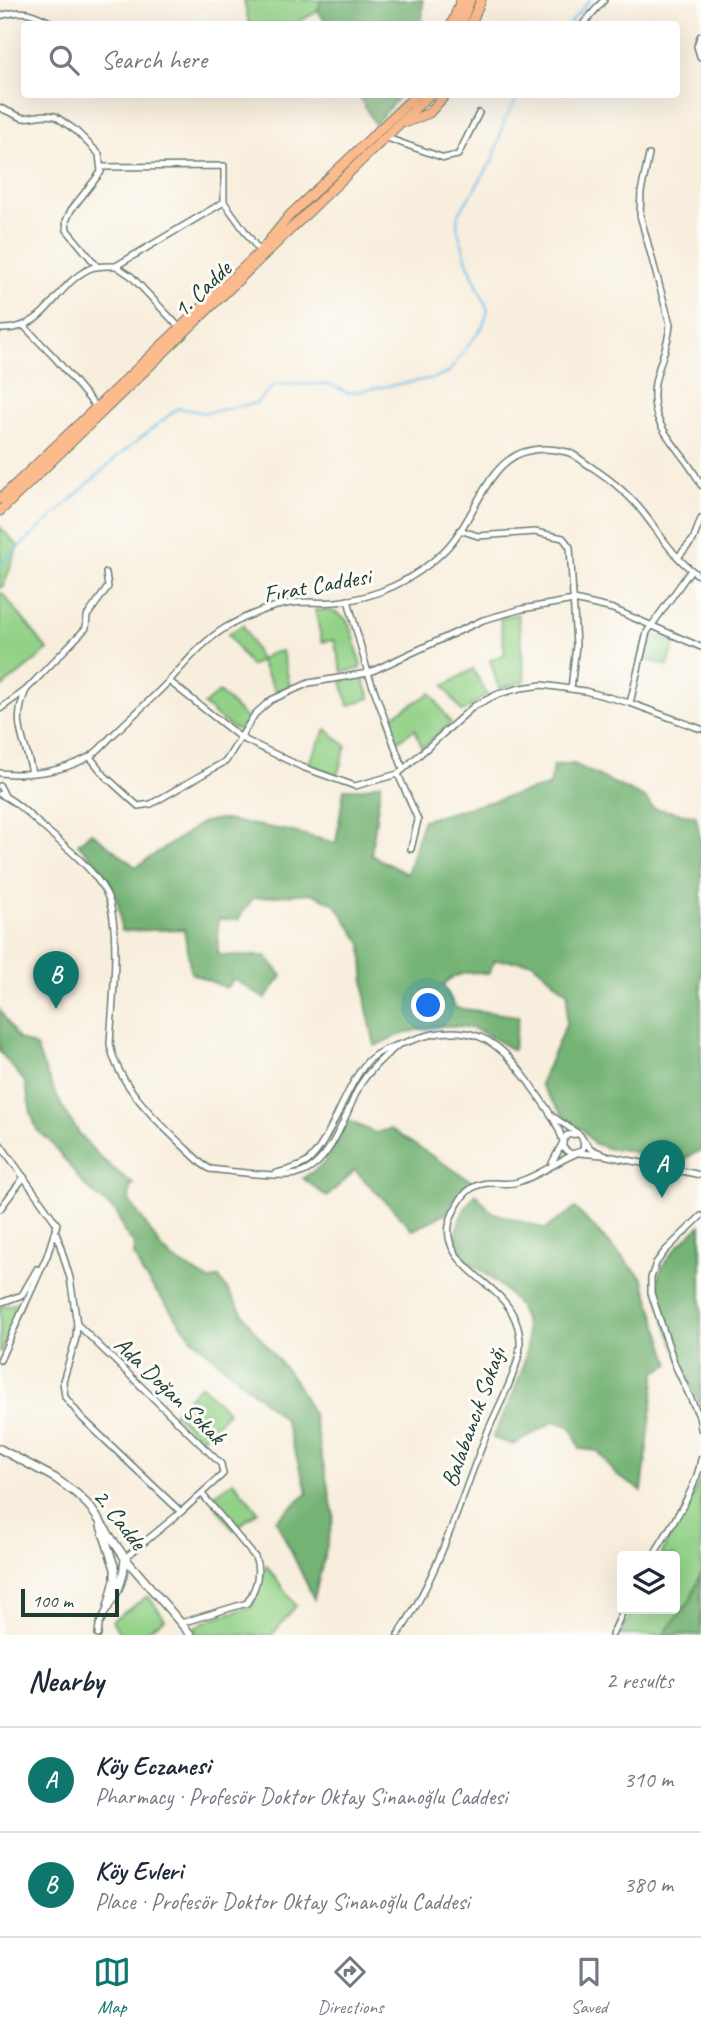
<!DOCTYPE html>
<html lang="en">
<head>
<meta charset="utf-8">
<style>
  :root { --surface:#fff; --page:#f6f6f7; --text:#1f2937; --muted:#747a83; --line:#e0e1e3; --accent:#0f766e }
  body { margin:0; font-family:Caveat,sans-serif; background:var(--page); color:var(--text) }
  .controls { position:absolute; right:21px; bottom:21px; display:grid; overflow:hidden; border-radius:7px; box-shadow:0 7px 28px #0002 }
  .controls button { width:63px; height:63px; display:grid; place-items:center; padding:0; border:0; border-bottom:2px solid var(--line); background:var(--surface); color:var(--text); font:35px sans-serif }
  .scale { position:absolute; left:21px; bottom:18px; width:98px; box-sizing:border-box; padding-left:7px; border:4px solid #1f3d34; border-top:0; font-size:19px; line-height:24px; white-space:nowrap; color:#1f3d34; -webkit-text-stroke:5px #fdfcf7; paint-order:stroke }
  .you { position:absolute; left:429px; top:1006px; width:24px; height:24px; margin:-18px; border:5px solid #fff; border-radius:50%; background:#1a73e8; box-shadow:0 0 0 10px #1a73e833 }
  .badge { display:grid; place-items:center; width:46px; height:46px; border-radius:50%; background:var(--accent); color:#fff; font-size:23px; font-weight:700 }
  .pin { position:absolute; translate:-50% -58px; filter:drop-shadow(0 2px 4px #0008) }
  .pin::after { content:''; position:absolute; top:37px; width:24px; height:21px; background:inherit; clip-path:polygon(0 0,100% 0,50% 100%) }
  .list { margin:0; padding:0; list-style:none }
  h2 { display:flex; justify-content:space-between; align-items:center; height:91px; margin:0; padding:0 28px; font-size:30px }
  h2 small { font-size:23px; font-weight:400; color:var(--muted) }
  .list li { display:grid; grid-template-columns:46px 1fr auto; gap:21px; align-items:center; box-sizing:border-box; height:105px; padding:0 28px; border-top:2px solid var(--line) }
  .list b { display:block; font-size:26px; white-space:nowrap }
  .list p { margin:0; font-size:23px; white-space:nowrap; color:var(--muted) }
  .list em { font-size:23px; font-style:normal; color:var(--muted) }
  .icon { flex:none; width:38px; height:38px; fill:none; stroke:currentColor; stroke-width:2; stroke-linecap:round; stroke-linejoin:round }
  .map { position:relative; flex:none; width:701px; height:1635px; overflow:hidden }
  .search { position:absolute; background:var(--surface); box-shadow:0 7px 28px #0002; left:21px; right:21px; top:21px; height:77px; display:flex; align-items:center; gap:18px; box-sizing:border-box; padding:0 24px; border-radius:7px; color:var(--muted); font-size:26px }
  .sheet { height:301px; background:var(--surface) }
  nav { display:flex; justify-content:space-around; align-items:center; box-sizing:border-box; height:98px; border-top:2px solid var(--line); background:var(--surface); font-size:19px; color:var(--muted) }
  nav a { display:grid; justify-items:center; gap:4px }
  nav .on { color:var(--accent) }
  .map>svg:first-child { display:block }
</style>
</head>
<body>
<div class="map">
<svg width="701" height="1635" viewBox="0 0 701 1635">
  <rect width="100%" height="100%" fill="#fdfcf7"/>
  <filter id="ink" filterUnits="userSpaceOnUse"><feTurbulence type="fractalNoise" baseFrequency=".0143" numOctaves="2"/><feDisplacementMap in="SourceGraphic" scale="14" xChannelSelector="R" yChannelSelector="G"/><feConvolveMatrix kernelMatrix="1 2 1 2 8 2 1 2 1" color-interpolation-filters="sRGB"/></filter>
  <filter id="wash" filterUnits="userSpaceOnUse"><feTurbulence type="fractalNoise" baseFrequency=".00686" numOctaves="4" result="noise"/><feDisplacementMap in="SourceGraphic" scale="28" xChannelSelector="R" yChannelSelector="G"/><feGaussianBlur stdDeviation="1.57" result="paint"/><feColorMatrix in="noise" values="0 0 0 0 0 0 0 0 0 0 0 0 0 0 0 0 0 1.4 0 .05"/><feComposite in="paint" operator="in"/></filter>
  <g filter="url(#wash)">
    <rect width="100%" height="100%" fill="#f8eedd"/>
    <g fill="#92d187" stroke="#58875e" stroke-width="2">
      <polygon points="244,0 321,0 318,11 294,24 249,24"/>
      <polygon points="0,527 18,546 4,585 0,588"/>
      <polygon points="2,593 48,650 0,689 0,595"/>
      <path d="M315 610C355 608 352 634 361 666L359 669 342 672 334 640 322 642Z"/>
      <polygon points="518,614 525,681 499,689 490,660 505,654 500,618"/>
      <polygon points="243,625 260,660 269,654 282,651 290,686 276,692 260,661 250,666 228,634"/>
      <polygon points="651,634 675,643 668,666 644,659"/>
      <polygon points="473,669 487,695 462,712 444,686"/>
      <polygon points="363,678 370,698 348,706 342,681"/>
      <path d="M219 692 248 720 240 730C227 728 214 713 204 705Z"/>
      <polygon points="431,693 451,723 422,748 415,729 395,743 389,718"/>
      <polygon points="326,729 346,746 337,776 308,764"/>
      <polygon points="23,1302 0,1353 0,1307"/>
      <polygon points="201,1385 228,1412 200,1439 173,1413"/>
      <polygon points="701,1479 701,1573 691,1599 663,1635 620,1635 633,1609 675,1609 675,1556 660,1556"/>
      <polygon points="233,1481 258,1511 234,1530 212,1501 213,1496"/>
      <path d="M266 1565 296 1606C286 1616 281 1626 271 1635H198L193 1629C210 1615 232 1615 251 1606Z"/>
      <polygon points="148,1596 165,1619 140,1635 121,1635 112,1621"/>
    </g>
    <g fill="#75b374" stroke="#4a7854" stroke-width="2">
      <polygon points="321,0 423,0 422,24 327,24 318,11"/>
      <polygon points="358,95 400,95 375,124"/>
      <path d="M574 764 645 798 653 808 696 816 701 844V1150L679 1162 619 1149H609L593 1143 583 1130 568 1122 540 1084 566 1024 568 993 532 962 495 960 488 974C471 970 455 973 443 985L456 1008 519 1016 513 1050C500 1043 484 1031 470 1028 439 1021 402 1032 375 1046L366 1004 362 944 335 904 311 893 253 898 238 920 218 919V955L266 956 282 976 265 999 234 979 226 988 191 973 184 929 121 931C121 891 106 871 78 844L91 832 136 867 203 822 220 819 289 831 336 843 344 789H362L381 783 371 855 407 874 423 820 550 785 553 765Z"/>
      <path d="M0 1010 18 1039 36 1047C51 1087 68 1126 99 1156 109 1166 121 1175 133 1184L130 1188 129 1200 161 1247 173 1259 210 1281 219 1277 253 1329 296 1382 313 1415 334 1516 314 1599 276 1520 308 1493 284 1419 192 1338 142 1273 134 1255V1243L125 1234 116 1212 86 1187 49 1140 37 1130 31 1113 25 1082 0 1052Z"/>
      <path d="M347 1120 375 1133 390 1129 471 1181 455 1198 446 1213 413 1230C394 1208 374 1191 355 1170L327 1197 303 1178 324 1164Z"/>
      <path d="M476 1194 491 1212 545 1229 575 1208 643 1279 670 1364 656 1372 642 1491 616 1475 598 1451 580 1449 571 1427 555 1421 514 1445 493 1438C505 1410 529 1368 527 1337 526 1304 504 1288 480 1270 475 1266 466 1262 463 1257 447 1237 462 1210 476 1194Z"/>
      <path d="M701 1225V1407C690 1383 653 1303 658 1280 661 1259 685 1238 701 1225Z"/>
      <polygon points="701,1573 701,1635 663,1635 691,1599"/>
    </g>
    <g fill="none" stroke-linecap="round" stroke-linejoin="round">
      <g stroke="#6ec0ea" stroke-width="2">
        <polyline points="569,24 590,0"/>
        <polyline points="0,565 117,457 178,408 205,413 256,403 274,385 329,384 348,393 434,378 448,373 483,326 488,310 468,264 457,227 458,215 494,158 504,121 520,94"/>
      </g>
    </g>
  </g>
  <g filter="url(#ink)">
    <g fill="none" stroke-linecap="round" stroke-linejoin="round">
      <g stroke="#6b7b6f" stroke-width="8">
        <g id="minor">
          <path d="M0 16C24 8 32 13 54 24"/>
          <polyline points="583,24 604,0"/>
          <polyline points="0,108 23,118 45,115 55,116 75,130 99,154 101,172 71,210 66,221 67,230 97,266"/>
          <polyline points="387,138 444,158 458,155 479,113"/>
          <path d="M649 155 641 192 640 215 670 324C669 345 659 362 655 383 647 430 683 447 701 485"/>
          <polyline points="102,167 224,166 224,202 260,252"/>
          <polyline points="116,266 131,276 180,328"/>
          <polyline points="25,327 55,358 96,407"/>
          <path d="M0 329C49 330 52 287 89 269 97 265 107 266 116 266L224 202"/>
          <polyline points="460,530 478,536 535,532 563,538 570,547 576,645 571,689"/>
          <polyline points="678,557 693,540 701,519"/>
          <polyline points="348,600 368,673 403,769"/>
          <polyline points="169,681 241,738 302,767 355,786 398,774 474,706 498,694 521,688 542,685 585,691 630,703 701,729"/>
          <polyline points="630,703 647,632 691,570"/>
          <polyline points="0,709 26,690"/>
          <polyline points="90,757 105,776 138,806 151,804 226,761 255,714 271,700 309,683 368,673 483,620 522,609 574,600 613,609 701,647"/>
          <path d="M0 773C29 776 61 772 87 758 98 753 106 741 115 733 132 716 151 700 168 682 186 663 202 642 225 628 249 614 276 603 304 602 315 602 326 603 336 602 376 598 415 580 444 551 486 509 487 433 567 452 575 454 583 462 590 466 610 479 630 495 645 515 662 537 676 561 701 577"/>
          <path d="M32 773C25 738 11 726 26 690L86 628 87 616 108 587 106 573"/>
          <polyline points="398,774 418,820 411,849"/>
          <polyline points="0,786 5,796"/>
          <path d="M0 794C18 802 35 821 51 834 71 851 94 870 106 893 122 924 112 1007 110 1044 118 1090 169 1132 202 1164L210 1169C229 1171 285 1179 301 1173 332 1162 346 1112 360 1085 370 1069 383 1057 397 1046"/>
          <path d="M555 1118 580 1135C584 1140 585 1145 582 1151L571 1154 563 1148V1141L567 1135 577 1134"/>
          <polyline points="584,1141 591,1149 600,1153"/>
          <polyline points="0,1144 57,1224 47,1256 0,1360"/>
          <polyline points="579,1153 603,1155 701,1175"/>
          <polyline points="552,1163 562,1144"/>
          <path d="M277 1173C287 1170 298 1168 307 1162 329 1145 345 1087 367 1062 378 1050 395 1046 410 1041 471 1018 501 1040 534 1090 546 1107 557 1121 563 1141"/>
          <polyline points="0,1209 24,1177"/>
          <polyline points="701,1216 665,1251 656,1263 651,1278 651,1293 675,1365 699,1416 701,1429"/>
          <polyline points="56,1232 70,1278 77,1324 76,1338 63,1381 65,1397 82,1418 181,1512"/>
          <polyline points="0,1303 22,1295 37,1269"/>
          <polyline points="77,1324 221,1464 223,1474 181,1512 125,1558"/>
          <path d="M653 1556C669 1528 697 1490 701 1459"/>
          <path d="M181 1623 247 1603C256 1589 261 1572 255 1557L202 1494"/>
          <polyline points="98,1635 99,1625 108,1607"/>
          <path d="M398 1635C440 1574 460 1499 488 1431 497 1409 519 1369 520 1346 521 1329 513 1310 501 1298 479 1274 434 1253 453 1213 458 1204 462 1194 472 1188 489 1178 502 1187 518 1182 538 1176 556 1162 575 1154"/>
          <polyline points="612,1635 624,1609"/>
        </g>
      </g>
      <g stroke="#6b7b6f" stroke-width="10">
        <g id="tertiary">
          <polyline points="701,37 698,46 701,56"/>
          <polyline points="0,1449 55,1478 77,1494 90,1507 125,1558 191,1635"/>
          <polyline points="101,1526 115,1569 115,1580 108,1607"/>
          <path d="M110 1603C120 1590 124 1574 125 1558"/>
        </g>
      </g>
      <g stroke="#6b7b6f" stroke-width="11">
        <g id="primary">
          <polyline points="452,24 461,0"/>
          <polyline points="461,24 470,0"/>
          <polyline points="471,24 481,0"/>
          <polyline points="407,122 429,113 446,94"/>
          <polyline points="0,499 260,252 290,215 417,94"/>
          <polyline points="0,511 430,94"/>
        </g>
      </g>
      <use href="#minor" stroke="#fff" stroke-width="5"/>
      <use href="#tertiary" stroke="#fff" stroke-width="7"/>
      <use href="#primary" stroke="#fbbb8d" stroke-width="9"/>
    </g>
  </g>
  <g text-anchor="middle" stroke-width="6" stroke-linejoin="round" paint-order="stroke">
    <g font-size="24" fill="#1f3d34" stroke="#fdfcf7">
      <text transform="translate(202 289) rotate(-44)" y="8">1. Cadde</text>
      <text transform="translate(317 585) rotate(-10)" y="8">Fırat Caddesi</text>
      <text transform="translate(170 1390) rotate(44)" y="8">Ada Doğan Sokak</text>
      <text transform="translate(473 1417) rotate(-70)" y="8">Balabancık Sokağı</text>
      <text transform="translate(120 1519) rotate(52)" y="8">2. Cadde</text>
    </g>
  </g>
</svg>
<div class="controls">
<button><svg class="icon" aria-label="layers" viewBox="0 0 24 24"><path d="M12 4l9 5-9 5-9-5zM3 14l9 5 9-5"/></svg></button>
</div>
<div class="scale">100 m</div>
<div class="you"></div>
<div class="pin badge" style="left:662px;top:1198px">A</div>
<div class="pin badge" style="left:56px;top:1009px">B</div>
<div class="search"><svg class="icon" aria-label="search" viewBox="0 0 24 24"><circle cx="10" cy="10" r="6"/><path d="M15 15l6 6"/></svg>Search here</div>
</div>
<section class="sheet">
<h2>Nearby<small>2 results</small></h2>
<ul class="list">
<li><span class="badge">A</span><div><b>Köy Eczanesi</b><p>Pharmacy · Profesör Doktor Oktay Sinanoğlu Caddesi</p></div><em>310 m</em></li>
<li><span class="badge">B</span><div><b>Köy Evleri</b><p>Place · Profesör Doktor Oktay Sinanoğlu Caddesi</p></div><em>380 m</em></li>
</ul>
</section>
<nav>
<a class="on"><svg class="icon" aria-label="map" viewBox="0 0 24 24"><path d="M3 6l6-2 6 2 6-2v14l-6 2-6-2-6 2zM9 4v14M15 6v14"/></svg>Map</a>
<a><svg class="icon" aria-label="directions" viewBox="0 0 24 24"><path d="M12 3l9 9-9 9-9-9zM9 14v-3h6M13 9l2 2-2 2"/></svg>Directions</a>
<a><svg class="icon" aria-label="saved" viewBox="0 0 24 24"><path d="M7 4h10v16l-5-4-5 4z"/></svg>Saved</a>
</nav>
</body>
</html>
